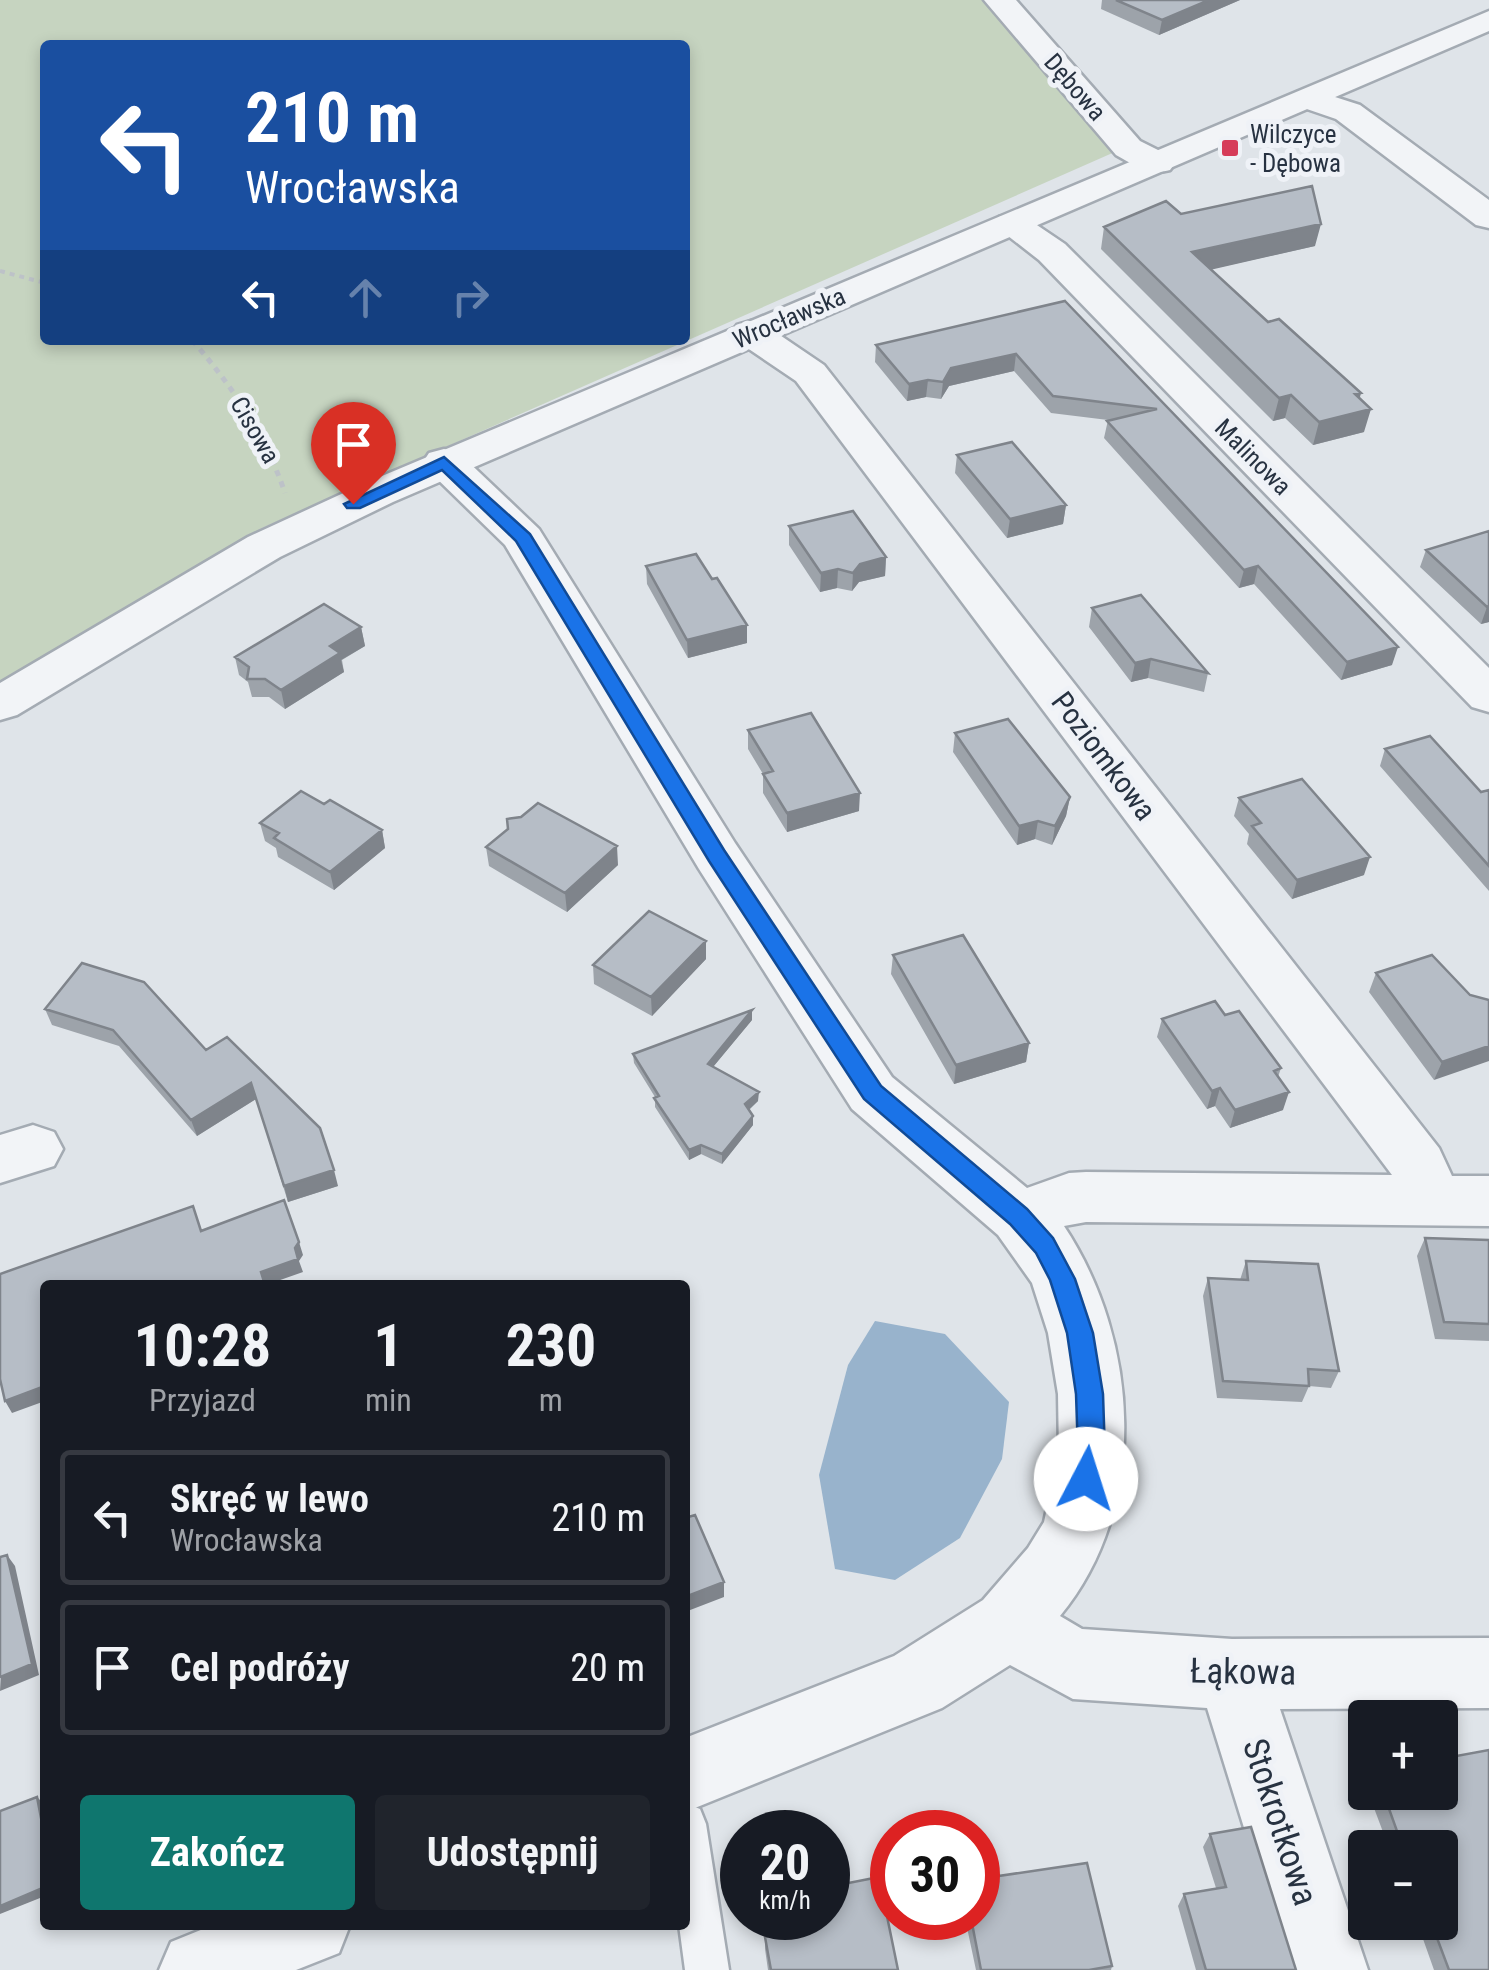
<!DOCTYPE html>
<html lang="pl">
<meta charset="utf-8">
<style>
:root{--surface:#171b24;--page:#20242c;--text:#f1f3f6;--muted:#9ea1a6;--line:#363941;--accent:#0f766e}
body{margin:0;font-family:"Roboto Condensed",sans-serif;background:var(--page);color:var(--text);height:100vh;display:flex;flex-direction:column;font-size:38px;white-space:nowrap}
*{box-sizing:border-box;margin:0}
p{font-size:32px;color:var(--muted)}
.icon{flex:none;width:55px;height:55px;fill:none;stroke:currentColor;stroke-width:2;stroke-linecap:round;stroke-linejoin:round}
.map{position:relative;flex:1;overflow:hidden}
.sheet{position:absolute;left:40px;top:1280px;width:650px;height:650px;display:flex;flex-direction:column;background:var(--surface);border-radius:10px;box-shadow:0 5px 15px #0003}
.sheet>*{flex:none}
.guide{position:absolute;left:40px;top:40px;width:650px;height:305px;border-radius:10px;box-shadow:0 5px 15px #0003;background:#1a4fa0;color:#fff;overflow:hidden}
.tools{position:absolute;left:1348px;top:1700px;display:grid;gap:20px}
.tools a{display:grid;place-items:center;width:110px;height:110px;border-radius:10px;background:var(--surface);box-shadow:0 5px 15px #0003;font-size:50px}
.speed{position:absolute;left:720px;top:1810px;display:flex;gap:20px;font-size:50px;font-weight:700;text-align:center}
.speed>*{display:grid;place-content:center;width:130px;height:130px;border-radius:50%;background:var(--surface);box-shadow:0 5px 15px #0003;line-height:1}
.speed small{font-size:25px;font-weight:400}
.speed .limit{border:15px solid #d22;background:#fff;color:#111}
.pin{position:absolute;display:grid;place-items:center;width:85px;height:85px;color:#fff;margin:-102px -42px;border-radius:50% 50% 50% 0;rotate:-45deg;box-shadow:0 0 10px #0007}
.pin .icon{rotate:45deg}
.me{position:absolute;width:110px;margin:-55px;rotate:5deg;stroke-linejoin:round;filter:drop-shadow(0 0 8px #0008)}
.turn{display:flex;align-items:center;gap:35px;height:210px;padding:0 40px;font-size:45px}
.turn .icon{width:130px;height:130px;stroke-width:2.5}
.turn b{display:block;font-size:70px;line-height:85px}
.lanes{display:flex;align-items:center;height:95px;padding:0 40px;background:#0003;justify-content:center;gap:50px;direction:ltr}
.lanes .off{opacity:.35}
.eta{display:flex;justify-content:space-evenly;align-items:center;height:170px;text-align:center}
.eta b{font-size:60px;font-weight:700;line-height:70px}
.cta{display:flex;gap:20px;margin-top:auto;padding:20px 40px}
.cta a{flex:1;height:115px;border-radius:10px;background:var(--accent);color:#fff;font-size:40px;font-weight:700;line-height:115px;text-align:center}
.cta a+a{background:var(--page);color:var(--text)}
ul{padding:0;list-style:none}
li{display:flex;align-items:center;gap:30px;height:135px;margin:0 20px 15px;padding:0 20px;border:5px solid var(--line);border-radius:10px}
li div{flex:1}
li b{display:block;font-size:38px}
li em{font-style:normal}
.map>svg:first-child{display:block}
.green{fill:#c6d4c0;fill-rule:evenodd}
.water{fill:#98b3cc}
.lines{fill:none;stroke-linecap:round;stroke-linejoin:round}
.service-casing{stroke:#a4abb3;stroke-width:5}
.minor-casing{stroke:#a4abb3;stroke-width:5}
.tertiary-casing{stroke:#a4abb3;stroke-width:5}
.path-far1{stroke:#bdc2c8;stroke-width:4;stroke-dasharray:5 5;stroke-linecap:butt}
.path{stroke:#bdc2c8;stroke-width:5;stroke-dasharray:6 6;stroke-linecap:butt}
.service{fill:#f2f4f7;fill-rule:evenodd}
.minor{fill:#f2f4f7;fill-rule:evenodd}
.tertiary{fill:#f2f4f7;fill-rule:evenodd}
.wall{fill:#9da3aa}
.shaded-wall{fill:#7f848b}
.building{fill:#b6bdc6;stroke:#7f848b;stroke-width:2.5}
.route{fill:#1a73e8;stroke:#114b97;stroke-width:2.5}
.poi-dot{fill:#d63c59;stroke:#eff2f7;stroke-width:4}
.labels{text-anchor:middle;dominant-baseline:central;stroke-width:10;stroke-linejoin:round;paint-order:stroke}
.far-street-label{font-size:25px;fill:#273241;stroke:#eff2f7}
.far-poi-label{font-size:25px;fill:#273241;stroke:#eff2f7;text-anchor:start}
.street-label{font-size:30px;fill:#273241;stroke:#eff2f7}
.near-street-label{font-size:35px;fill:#273241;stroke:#eff2f7}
</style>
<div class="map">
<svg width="1489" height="1970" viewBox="0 0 1489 1970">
<rect width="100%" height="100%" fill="#dfe4e9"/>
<path class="green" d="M0 0H985L1117 151 262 528 0 683ZM45 45H685V340H45Z"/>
<path class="water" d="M875 1321 945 1334 1009 1402 1002 1459 960 1538 895 1580 835 1569 819 1475 848 1365Z"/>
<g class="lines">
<g class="service-casing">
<path id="service" d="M685 1803 700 1809 706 1824 729 1970H685L679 1925H685Z"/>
</g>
<g class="minor-casing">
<path id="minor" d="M984 0H1016L1140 141 1170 156 1175 163 1170 170C1149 176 1134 165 1116 155Z
M1310 89 1360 105 1489 200V228L1476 225 1336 119 1298 106 1293 99 1298 92Z
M1012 214 1025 217 1065 244 1489 668V712L1472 707 1039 260 994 225 999 217Z
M751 321 765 325 824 365 1439 1148 1452 1176H1489V1226L1086 1222 1064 1226C1140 1341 1150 1507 1060 1616L1082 1629 1232 1639 1489 1638V1708L1280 1709 1368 1970H1288L1207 1708 1073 1699 1010 1665 942 1708 685 1812V1738L894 1656 983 1600 1028 1548 1044 1522 1059 1453 1058 1394 1048 1333 1032 1283 998 1235 852 1109 699 869 505 545 429 471 423 462 429 453 444 449 459 453 539 529 735 843 892 1077 1027 1188 1069 1173 1086 1172 1392 1175 796 381 737 341 731 333 737 325Z
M33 1125 54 1132 63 1149 54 1166 0 1183V1135Z
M213 1925H350L339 1953 296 1970H159L171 1942Z"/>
</g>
<g class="tertiary-casing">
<path id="tertiary" d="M1489 11V31L393 502 280 557 17 715 0 720V683L248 537 363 484Z"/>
</g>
<path class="path-far1" d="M0 271 45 283"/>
<path class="path" d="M192 340C232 386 265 434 285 493"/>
<use href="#service" class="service"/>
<use href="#minor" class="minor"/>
<use href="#tertiary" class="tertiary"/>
</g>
<path class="wall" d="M1102 0H1240L1159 35 1101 9Z
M1181 214 1315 246 1211 269 1268 322 1359 398 1364 432 1313 445 1285 418 1273 421 1101 249 1104 227Z
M1065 301 1392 665 1341 680 1254 584 1239 588 1104 438 1108 420 1051 413 1014 371 949 386 941 399 926 397 907 401 875 362 876 345Z
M957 455 1066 505 1063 524 1007 538 955 473Z
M789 526 886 557 885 576 859 582 852 591 837 588 820 592 789 545Z
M1489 531V622L1481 624 1420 567 1426 550Z
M646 566 747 625V643L688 658 647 584Z
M1092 608 1208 673 1204 692 1148 678 1131 682 1089 627Z
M361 627 365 646 342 660 344 672 285 709 269 697H252L248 682 239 675 235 657Z
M748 730 859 811 787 832 763 793V774L748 749Z
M955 733 1070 797 1066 816 1052 845 1035 839 1017 845 953 752Z
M1385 749 1481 792 1489 790V891L1380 766Z
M1239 798 1364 875 1292 899 1247 844 1249 834 1234 816Z
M324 804 382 830 385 848 334 890 278 857 276 848 265 841 260 823Z
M486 847 618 865 567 912 489 866Z
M706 941V959L652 1016 594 984 593 965Z
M893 955 1029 1043 1026 1062 954 1084 891 974Z
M1376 973 1489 1000 1434 1080 1369 992Z
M45 1009 206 1050 227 1037 338 1186 288 1202 256 1099 197 1136 119 1046 52 1025Z
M1225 1015 1281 1068 1278 1077 1283 1110 1230 1128 1215 1106 1207 1109 1157 1037 1162 1019Z
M752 1020 713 1067 758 1101 749 1110 753 1125 722 1164 701 1154 689 1160 655 1107V1097L634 1063 633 1054Z
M1425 1238 1489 1240V1341L1435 1339 1417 1256Z
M1246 1261 1339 1371 1331 1388 1309 1386 1302 1402 1217 1398 1203 1296 1208 1278 1240 1280Z
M1368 1792H1440L1489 1970H1434L1417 1922H1440V1848H1389Z
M1210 1834 1296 1970H1196L1178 1906 1184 1894 1216 1888 1203 1847Z
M787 1918H828L898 1970H768L765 1949V1937L790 1933Z
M965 1918H978L1112 1966 1111 1970H976Z"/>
<path class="shaded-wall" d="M1209 0H1240L1159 35 1162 20Z
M1321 224 1315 246 1188 275 1192 252Z
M1016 354 1014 371 949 386 941 399 943 382 951 368Z
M928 380 926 397 907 401 909 384Z
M1361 393 1356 413 1371 409 1364 432 1313 445 1319 422 1355 394Z
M1291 395 1285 418 1273 421 1279 398Z
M1066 505 1063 524 1007 538 1010 519Z
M886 557 885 576 859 582 852 591 853 573 860 564Z
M1258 566 1254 584 1239 588 1244 570Z
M838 569 837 588 820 592 821 573Z
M1489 606V622L1481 624 1487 607Z
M747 625V643L688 658 687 640Z
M361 627 365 646 341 660 344 672 285 709 281 690 330 646Z
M1398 647 1392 665 1341 680 1347 662Z
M1151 659 1148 678 1131 682 1135 663Z
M860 793 859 811 787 832V813Z
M1070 797 1066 816 1052 845 1055 826Z
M1038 821 1035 839 1017 845 1019 826Z
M382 830 385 848 334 890 330 872Z
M617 846 618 865 567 912 565 893Z
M1370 857 1364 875 1292 899 1297 880Z
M706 941V959L652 1016 651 997Z
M752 1010V1020L708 1073V1064Z
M1029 1043 1026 1062 954 1084 956 1065Z
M1489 1046V1061L1434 1080 1442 1062Z
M251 1083 256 1099 197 1136 191 1120Z
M1220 1088 1215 1106 1207 1109 1212 1091Z
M759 1092 758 1101 745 1113V1104Z
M1289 1092 1283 1110 1230 1128 1235 1110Z
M753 1116V1125L722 1164V1154Z
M701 1145V1154L689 1160V1150Z
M334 1170 338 1186 288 1202 284 1186Z
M299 1242 303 1255 299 1261 303 1272 266 1285 261 1272 295 1248Z
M45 1386V1401L12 1413 5 1401Z
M7 1555 15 1566 39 1675 0 1691Z
M724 1582V1597L685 1612V1597Z
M37 1797 43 1803 45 1816V1839Z
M45 1887V1896L0 1914V1906Z"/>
<path class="building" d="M1116 0H1209L1162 20Z
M1312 186 1321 224 1192 252 1268 322 1279 319 1361 393 1355 394 1371 409 1319 422 1291 395 1279 398 1104 227 1166 201 1181 214Z
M1065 301 1398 647 1347 662 1258 566 1244 570 1107 421 1157 409 1053 396 1016 354 951 368 943 382 928 380 909 384 876 345Z
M1012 442 1066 505 1010 519 957 455Z
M853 511 886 557 860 564 853 573 838 569 821 573 789 526Z
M1489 531V606L1487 607 1426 550Z
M696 554 712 579 717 578 747 625 687 640 646 566Z
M1141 595 1208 673 1151 659 1135 663 1092 608Z
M324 604 361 627 330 646 340 653 281 690 265 679H247L249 667 235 657Z
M811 713 860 793 787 813 763 774 773 771 748 730Z
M1008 719 1070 797 1055 826 1038 821 1019 826 955 733Z
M1430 736 1481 792 1489 790V866L1385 749Z
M1302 779 1370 857 1297 880 1252 826 1261 823 1239 798Z
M301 791 324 804 330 800 382 830 330 872 274 838 279 833 260 823Z
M538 803 617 846 565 893 486 847 508 829 507 819 521 817Z
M649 911 706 941 651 997 593 965Z
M963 935 1029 1043 956 1065 893 955Z
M1432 955 1470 995 1489 1000V1046L1442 1062 1376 973Z
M82 963 144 982 206 1050 227 1037 320 1128 334 1170 284 1186 251 1083 191 1120 113 1030 45 1009Z
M1215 1001 1225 1015 1239 1011 1281 1068 1274 1071 1289 1092 1235 1110 1220 1088 1212 1091 1162 1019Z
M752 1010 708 1064 759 1092 745 1104 753 1116 722 1154 701 1145 689 1150 654 1098 659 1096 633 1054Z
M284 1200 299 1242 295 1248 298 1259 261 1272 265 1285H45V1386L5 1401 0 1379V1274L193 1206 201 1231Z
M1425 1238 1489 1240V1324L1444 1322Z
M1246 1261 1318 1264 1339 1371 1308 1369 1309 1386 1223 1381 1208 1278 1248 1280Z
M695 1515 724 1582 685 1597V1518Z
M7 1555 32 1664 0 1677V1557Z
M1489 1750V1970H1449L1431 1922H1440V1848H1403L1383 1792H1440V1759Z
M37 1797 45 1839V1887L0 1906V1811Z
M1251 1827 1296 1970H1206L1184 1894 1226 1887 1210 1834Z
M1087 1863 1112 1966 1089 1970H981L971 1918H978V1879Z
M879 1877 898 1970H771L765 1937 792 1933 790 1918H828V1887Z"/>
<path class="route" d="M444 457 530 534 724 850 881 1086 1027 1209 1053 1238 1075 1279 1093 1333 1103 1394 1105 1453 1096 1488 1086 1492 1076 1488 1072 1479 1078 1453 1076 1394 1067 1333 1050 1280 1036 1253 1010 1224 864 1099 709 861 516 541 442 470 360 508H347L344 504Z"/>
<rect class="poi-dot" x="1220" y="138" width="20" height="20" rx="5"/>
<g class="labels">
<g class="far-street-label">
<text transform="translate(1075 87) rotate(49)">Dębowa</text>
<text transform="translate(789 318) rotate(-23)">Wrocławska</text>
<text transform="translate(255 430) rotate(60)">Cisowa</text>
<text transform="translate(1253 457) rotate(45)">Malinowa</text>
</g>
<g class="far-poi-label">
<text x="1250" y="134">Wilczyce<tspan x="1250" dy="29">- Dębowa</tspan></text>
</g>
<g class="street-label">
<text transform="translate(1104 756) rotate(53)">Poziomkowa</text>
</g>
<g class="near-street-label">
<text transform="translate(1243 1672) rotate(1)">Łąkowa</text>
<text transform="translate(1280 1822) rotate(72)">Stokrotkowa</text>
</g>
</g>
</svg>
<div class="tools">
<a>+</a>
<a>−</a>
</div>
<div class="speed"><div>20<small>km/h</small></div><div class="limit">30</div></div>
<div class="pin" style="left:353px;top:504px;background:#d93025"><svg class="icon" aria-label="arrive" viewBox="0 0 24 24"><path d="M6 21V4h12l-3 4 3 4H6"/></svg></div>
<svg class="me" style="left:1086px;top:1479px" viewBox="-20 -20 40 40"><circle r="19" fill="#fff"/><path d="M0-13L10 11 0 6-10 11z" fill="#1a73e8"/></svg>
<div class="guide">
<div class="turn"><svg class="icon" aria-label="left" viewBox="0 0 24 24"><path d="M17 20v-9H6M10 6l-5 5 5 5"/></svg><div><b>210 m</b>Wrocławska</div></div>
<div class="lanes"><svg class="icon" aria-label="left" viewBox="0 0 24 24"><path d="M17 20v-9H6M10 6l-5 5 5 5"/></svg><svg class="icon off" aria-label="ahead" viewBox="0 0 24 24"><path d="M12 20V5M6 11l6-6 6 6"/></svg><svg class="icon off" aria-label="right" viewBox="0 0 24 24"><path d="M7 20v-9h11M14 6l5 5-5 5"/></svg></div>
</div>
<section class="sheet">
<div class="eta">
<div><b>10:28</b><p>Przyjazd</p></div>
<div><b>1</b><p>min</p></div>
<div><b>230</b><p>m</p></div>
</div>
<ul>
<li><svg class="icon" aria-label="left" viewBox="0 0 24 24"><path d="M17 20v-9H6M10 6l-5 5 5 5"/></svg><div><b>Skręć w lewo</b><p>Wrocławska</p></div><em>210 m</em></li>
<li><svg class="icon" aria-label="arrive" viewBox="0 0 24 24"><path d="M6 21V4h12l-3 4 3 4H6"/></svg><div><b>Cel podróży</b></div><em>20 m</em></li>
</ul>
<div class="cta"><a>Zakończ</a><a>Udostępnij</a></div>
</section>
</div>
